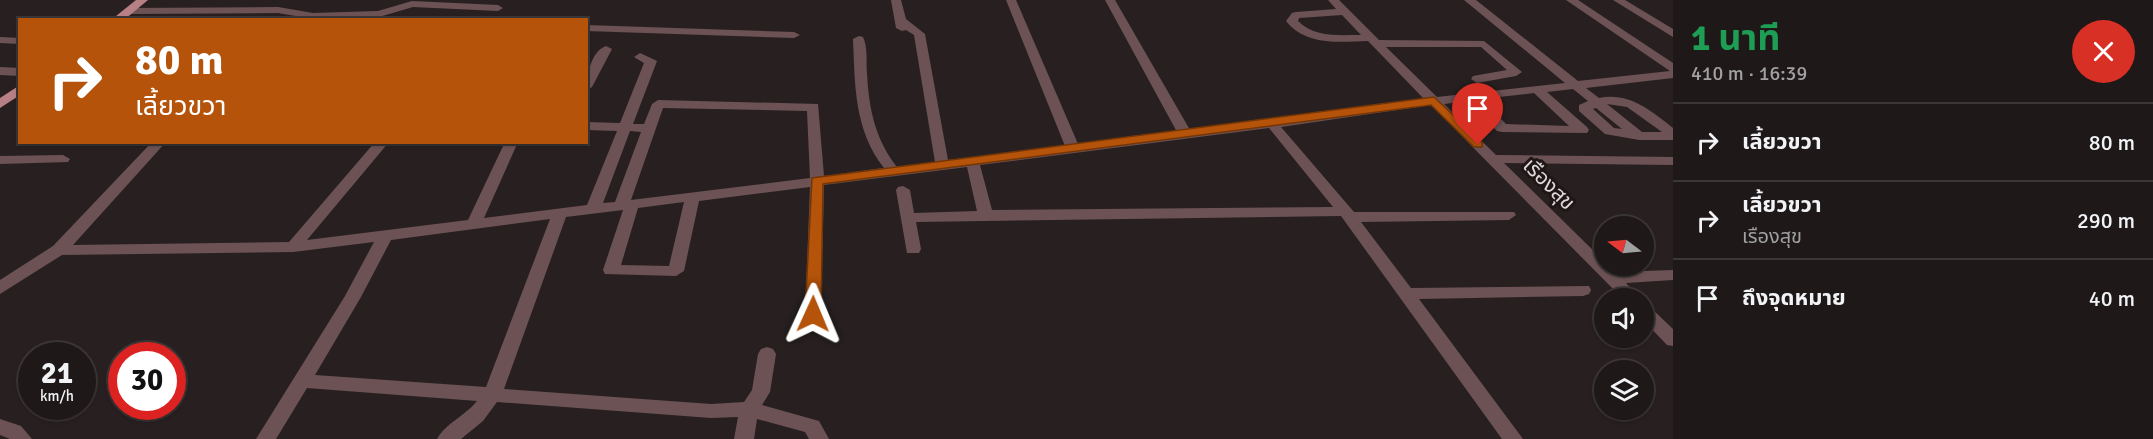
<!DOCTYPE html>
<html lang="th">
<meta charset="utf-8">
<style>
:root{--surface:#1e1818;--page:#2b2525;--text:#f1f3f6;--muted:#a1a0a2;--line:#3c3737}
body{margin:0;font-family:Signika,"Noto Sans Thai",sans-serif;background:var(--page);color:var(--text);height:100vh;display:flex;flex-direction:column;font-size:22px;white-space:nowrap}
*{box-sizing:border-box;margin:0}
p{font-size:20px;color:var(--muted)}
.icon{flex:none;width:33px;height:33px;fill:none;stroke:currentColor;stroke-width:2;stroke-linecap:round;stroke-linejoin:round}
.map{position:relative;flex:1;overflow:hidden}
.side{display:flex;flex-direction:column;background:var(--surface);width:480px}
.side>*{flex:none}
.top-card{position:absolute;left:18px;top:18px;width:570px;height:126px;border-radius:0px;box-shadow:0 2px 4px #0004,0 0 0 2px var(--line);background:#b45309;color:#fff;overflow:hidden}
.needle{width:39px;rotate:286deg}
.fabs{position:absolute;left:1594px;top:216px;display:grid;gap:12px}
.fabs a{display:grid;place-items:center;width:60px;height:60px;border-radius:50%;background:var(--surface);box-shadow:0 2px 4px #0004,0 0 0 2px var(--line);font-size:30px}
.speed{position:absolute;left:18px;top:342px;display:flex;gap:12px;font-size:30px;font-weight:700;text-align:center}
.speed>*{display:grid;place-content:center;width:78px;height:78px;border-radius:50%;background:var(--surface);box-shadow:0 2px 4px #0004,0 0 0 2px var(--line);line-height:1}
.speed small{font-size:15px;font-weight:400}
.speed .limit{border:9px solid #d22;background:#fff;color:#111}
.pin{position:absolute;display:grid;place-items:center;width:51px;height:51px;color:#fff;margin:-62px -26px;border-radius:50% 50% 50% 0;rotate:-45deg;box-shadow:0 0 6px #0007}
.pin .icon{rotate:45deg}
.me{position:absolute;width:66px;margin:-33px;rotate:1deg;stroke-linejoin:round;filter:drop-shadow(0 0 4px #0008)}
.turn{display:flex;align-items:center;gap:21px;height:126px;padding:0 18px;font-size:27px}
.turn .icon{width:78px;height:78px;stroke-width:2.5}
.turn b{display:block;font-size:42px;line-height:51px}
.round{display:grid;place-items:center;flex:none;width:63px;height:63px;border-radius:32px;background:var(--page)}
.overview{display:flex;align-items:center;justify-content:space-between;height:102px;padding:0 18px}
h1{font-size:36px;font-weight:700;line-height:45px;color:#1e9e55}
ul{padding:0;list-style:none}
li{display:flex;align-items:center;gap:18px;height:78px;padding:0 18px;border-top:2px solid var(--line)}
li div{flex:1}
li b{display:block;font-size:22px}
li em{font-style:normal}
main{display:flex;flex:1;min-height:0}
.map>svg:first-child{display:block}
.lines{fill:none;stroke-linecap:round;stroke-linejoin:round}
.minor{fill:#6c5254;fill-rule:evenodd}
.major{fill:#b68085;fill-rule:evenodd}
.route{fill:#b45309;stroke:#753606;stroke-width:1.5}
.labels{text-anchor:middle;dominant-baseline:central;stroke-width:6;stroke-linejoin:round;paint-order:stroke}
.street-label{font-size:21px;fill:#dfd9da;stroke:#1f1617}
</style>
<main>
<div class="map">
<svg width="1673" height="439" viewBox="0 0 1673 439">
<rect width="100%" height="100%" fill="#282020"/>
<g class="lines">
<path class="minor" d="M891 0H901L906 19 925 34 948 160 1065 146 1006 0H1016L1078 144 1177 132 1105 0H1115L1190 130 1424 99 1368 41C1339 42 1306 46 1286 21L1292 13 1296 12 1336 9 1328 0H1339L1379 40 1484 41 1522 72 1516 76 1477 83 1471 79 1473 76 1507 70 1481 47H1386L1437 97 1565 83 1464 0H1476L1578 81 1670 71 1566 0H1578L1673 63V78L1586 88 1599 98C1629 92 1650 110 1673 128V140H1639L1605 134 1579 111V105L1588 101 1573 89 1547 92 1587 127 1589 130 1587 133 1502 132 1497 131 1468 101 1444 104 1496 155 1673 157V165L1504 163 1605 262V266L1615 272 1673 270V280L1626 283 1639 298H1622L1431 105 1281 127 1354 212H1514L1516 215 1509 220 1361 222 1411 288 1589 286 1591 290 1589 294 1583 296 1419 299 1523 439H1502L1341 216 916 222 921 249 919 253H907L896 190 898 187 903 186 910 190 914 213 977 211 967 167 824 185 821 314 819 318H807L805 314 810 187 699 201 684 271 676 276 605 274 603 270 623 210 566 217 504 389 711 404 744 402 752 390 758 354 761 349 767 347 773 349 776 354 770 392 762 405 819 421 829 439H809L805 432 757 419 754 439H734L738 417 711 418 497 402 483 421 461 439H437C445 424 466 415 477 401L307 388 276 439H256L345 296 374 242 293 252 62 255 0 294V280L53 246 152 142H166L73 245 289 242 375 142H389L307 240 468 220 505 142H518L484 218 587 205 617 131 586 130V122L620 123 644 63 634 57 640 53 657 61 633 124H644L652 104 658 100 818 104 824 176 884 168C854 130 855 85 853 39L859 36 863 37C868 47 866 62 867 74 869 109 875 139 897 167L935 162 914 35 906 30 902 31 896 28ZM1342 15 1361 35C1339 35 1315 38 1298 21L1299 18ZM1534 93 1569 126 1506 124 1481 99ZM1607 104 1627 107 1662 132H1642ZM663 108 807 111 810 178 631 200ZM1596 108 1622 129 1614 128 1593 109ZM1269 128 1333 207 992 210 980 165ZM630 131 641 132 615 202 603 203ZM684 202 669 266 621 265 638 208ZM550 219 486 387 315 375 361 297 391 240Z
M1613 0H1625L1673 29V37Z
M412 1 498 5 503 8 498 11 413 7 379 17 313 19 278 13 128 14 123 11 128 8 278 7 313 13 378 11Z
M586 25 794 32 800 35 794 38 586 31Z
M0 37 20 38V44L0 43Z
M606 46 612 49 592 87 586 91C586 77 591 51 606 46Z
M0 67 20 68V76L0 75Z
M63 155 70 159 68 162 0 164V156Z
M1644 305 1650 307 1673 329V346L1667 345 1644 321Z
M0 419 21 426 32 439H10L0 435Z"/>
<path class="major" d="M136 0H148L124 20H111Z
M20 85V95L0 108V98Z"/>
</g>
<path class="route" d="M1434 97 1482 142V147H1474L1431 105 823 184 821 314 813 320 805 314 812 178Z"/>
<g class="labels">
<g class="street-label">
<text transform="translate(1549 184) rotate(45)">เรืองสุข</text>
</g>
</g>
</svg>
<div class="fabs">
<a><svg class="needle" viewBox="-14 -14 28 28"><path d="M0-13l5 13h-10z" fill="#e53935"/><path d="M0 13l5-13h-10z" fill="#a1a0a2"/></svg></a>
<a><svg class="icon" aria-label="sound" viewBox="0 0 24 24"><path d="M4 9h4l5-4v14l-5-4H4zM17 9q2 3 0 6"/></svg></a>
<a><svg class="icon" aria-label="layers" viewBox="0 0 24 24"><path d="M12 4l9 5-9 5-9-5zM3 14l9 5 9-5"/></svg></a>
</div>
<div class="speed"><div>21<small>km/h</small></div><div class="limit">30</div></div>
<div class="pin" style="left:1478px;top:145px;background:#d93025"><svg class="icon" aria-label="arrive" viewBox="0 0 24 24"><path d="M6 21V4h12l-3 4 3 4H6"/></svg></div>
<svg class="me" style="left:813px;top:314px" viewBox="-20 -20 40 40"><path d="M0-17L14 15 0 8-14 15z" fill="#b45309" stroke="#fff" stroke-width="4"/></svg>
<div class="top-card">
<div class="turn"><svg class="icon" aria-label="right" viewBox="0 0 24 24"><path d="M7 20v-9h11M14 6l5 5-5 5"/></svg><div><b>80 m</b>เลี้ยวขวา</div></div>
</div>
</div>
<section class="side">
<div class="overview"><div><h1>1 นาที</h1><p>410 m · 16:39</p></div><a class="round" style="background:#d93025;color:#fff"><svg class="icon" aria-label="close" viewBox="0 0 24 24"><path d="M6 6l12 12M18 6L6 18"/></svg></a></div>
<ul>
<li><svg class="icon" aria-label="right" viewBox="0 0 24 24"><path d="M7 20v-9h11M14 6l5 5-5 5"/></svg><div><b>เลี้ยวขวา</b></div><em>80 m</em></li>
<li><svg class="icon" aria-label="right" viewBox="0 0 24 24"><path d="M7 20v-9h11M14 6l5 5-5 5"/></svg><div><b>เลี้ยวขวา</b><p>เรืองสุข</p></div><em>290 m</em></li>
<li><svg class="icon" aria-label="arrive" viewBox="0 0 24 24"><path d="M6 21V4h12l-3 4 3 4H6"/></svg><div><b>ถึงจุดหมาย</b></div><em>40 m</em></li>
</ul>
</section>
</main>
